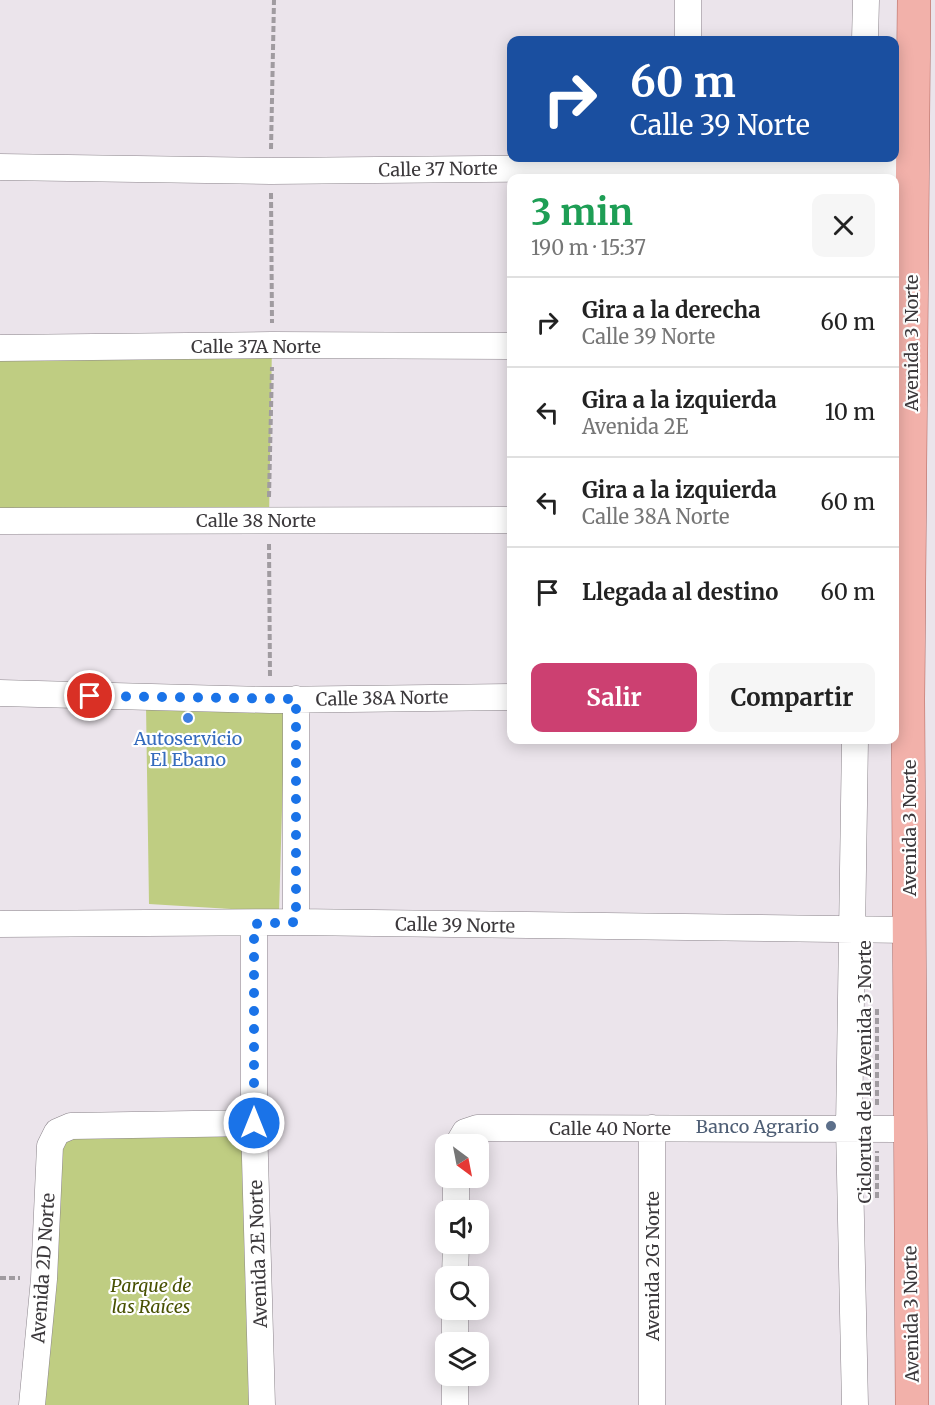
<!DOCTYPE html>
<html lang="es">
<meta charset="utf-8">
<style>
:root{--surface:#fff;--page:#f6f6f6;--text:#222;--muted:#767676;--line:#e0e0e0;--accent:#cc4071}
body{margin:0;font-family:Merriweather,serif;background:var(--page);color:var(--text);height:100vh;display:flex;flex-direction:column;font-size:22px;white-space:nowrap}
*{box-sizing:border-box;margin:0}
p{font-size:20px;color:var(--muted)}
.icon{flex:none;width:33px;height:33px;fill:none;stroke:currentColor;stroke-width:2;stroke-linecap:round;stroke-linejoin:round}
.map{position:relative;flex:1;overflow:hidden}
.side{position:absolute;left:507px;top:174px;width:392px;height:570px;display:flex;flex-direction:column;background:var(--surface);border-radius:12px;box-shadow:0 3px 15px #0003}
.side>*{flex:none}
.hud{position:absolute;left:507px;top:36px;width:392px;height:126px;border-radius:12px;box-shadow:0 3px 15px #0003;background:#1a4fa0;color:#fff;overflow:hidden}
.needle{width:39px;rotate:148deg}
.controls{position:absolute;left:435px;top:1134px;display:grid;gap:12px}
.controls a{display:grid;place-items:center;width:54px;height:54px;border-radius:12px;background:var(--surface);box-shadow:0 3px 15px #0003;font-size:30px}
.pin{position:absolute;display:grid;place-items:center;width:51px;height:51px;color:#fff;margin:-26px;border:3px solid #fff;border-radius:50%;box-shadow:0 2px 6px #0007}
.me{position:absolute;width:66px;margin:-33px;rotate:0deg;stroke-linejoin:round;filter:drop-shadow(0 0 4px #0008)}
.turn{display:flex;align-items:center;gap:21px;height:126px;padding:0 24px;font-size:27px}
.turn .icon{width:78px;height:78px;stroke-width:2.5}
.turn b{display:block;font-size:42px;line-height:51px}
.round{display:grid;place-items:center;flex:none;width:63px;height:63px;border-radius:12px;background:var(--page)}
.head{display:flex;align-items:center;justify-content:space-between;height:102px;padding:0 24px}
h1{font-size:36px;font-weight:700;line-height:45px;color:#1e9e55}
.action{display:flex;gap:12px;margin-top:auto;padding:12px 24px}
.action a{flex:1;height:69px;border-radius:12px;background:var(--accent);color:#fff;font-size:24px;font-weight:700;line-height:69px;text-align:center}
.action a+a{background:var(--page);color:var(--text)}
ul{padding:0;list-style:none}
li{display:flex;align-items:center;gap:18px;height:90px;padding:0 24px;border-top:2px solid var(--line)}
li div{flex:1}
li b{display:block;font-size:22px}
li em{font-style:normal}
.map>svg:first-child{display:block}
.green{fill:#bfcd82}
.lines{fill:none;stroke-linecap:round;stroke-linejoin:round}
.minor-casing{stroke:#8b848b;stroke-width:27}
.primary-casing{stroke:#ad655e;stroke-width:34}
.path{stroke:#a09ba0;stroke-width:4;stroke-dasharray:6 3;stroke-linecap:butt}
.minor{stroke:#fff;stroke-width:26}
.primary{stroke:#f2b1aa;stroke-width:33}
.route{stroke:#1a73e8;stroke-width:10;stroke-dasharray:0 18}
.shop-dot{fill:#3f7fe0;stroke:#fff;stroke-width:2}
.service-dot{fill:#5c6f8a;stroke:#fff;stroke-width:2}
.labels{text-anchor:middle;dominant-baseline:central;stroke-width:4.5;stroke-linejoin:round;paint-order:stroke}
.street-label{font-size:18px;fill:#3c393c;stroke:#fff}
.shop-label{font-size:18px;fill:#366cbe;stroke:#fff}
.service-label{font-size:18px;fill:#4e5e75;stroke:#fff;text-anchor:end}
.park-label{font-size:18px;font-style:italic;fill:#485102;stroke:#fff}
</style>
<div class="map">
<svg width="935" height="1405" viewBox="0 0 935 1405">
<rect width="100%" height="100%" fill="#ebe4eb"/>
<path class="green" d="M272 345 269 519 0 521V348Z
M146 705 285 706 279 912 149 904Z
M254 1123 262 1405H32L57 1132Z"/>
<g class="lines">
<g class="minor-casing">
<path id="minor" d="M688 40V0
M865 40 866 0
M0 167 271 171 912 165
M0 348 272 345 512 346
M0 521 512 520
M0 693 270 700 512 697
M296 699V922
M855 740 849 1127 855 1405
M0 924 296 922 909 930
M254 924V1123L262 1405
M652 1128V1405
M458 1144 465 1132 477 1128 909 1129
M456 1210V1178
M455 1276 456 1244
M455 1342V1310
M32 1405 44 1279 50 1146 57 1132 71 1126 254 1123
M455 1405V1376"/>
</g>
<g class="primary-casing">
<path id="primary" d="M912 1405 908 700 914 0"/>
</g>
<path class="path" d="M271 149 274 0
M271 193 272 323
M269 497 272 367
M269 544 270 677
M877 1105V1007
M877 1198V1151
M0 1278H20"/>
<use href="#minor" class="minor"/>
<use href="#primary" class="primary"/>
</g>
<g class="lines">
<path class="route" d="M90 696 296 699V922L254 924V1123"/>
</g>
<circle class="shop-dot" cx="188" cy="718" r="6"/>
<circle class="service-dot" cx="831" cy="1126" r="6"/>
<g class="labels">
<g class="street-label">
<text transform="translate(438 169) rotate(-1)">Calle 37 Norte</text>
<text transform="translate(911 343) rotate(-90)">Avenida 3 Norte</text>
<text x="256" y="346">Calle 37A Norte</text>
<text x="256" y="520">Calle 38 Norte</text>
<text transform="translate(382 698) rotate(-1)">Calle 38A Norte</text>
<text transform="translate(909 828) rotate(-90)">Avenida 3 Norte</text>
<text transform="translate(455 925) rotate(1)">Calle 39 Norte</text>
<text transform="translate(864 1072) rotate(-90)">Cicloruta de la Avenida 3 Norte</text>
<text x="610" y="1128">Calle 40 Norte</text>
<text transform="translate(258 1254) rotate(-92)">Avenida 2E Norte</text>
<text transform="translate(652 1266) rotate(-90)">Avenida 2G Norte</text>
<text transform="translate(43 1268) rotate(-86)">Avenida 2D Norte</text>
<text transform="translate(911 1314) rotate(-91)">Avenida 3 Norte</text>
</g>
<g class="shop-label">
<text x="188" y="738">Autoservicio<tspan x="188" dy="21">El Ebano</tspan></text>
</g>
<g class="service-label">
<text x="819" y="1126">Banco Agrario</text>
</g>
<g class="park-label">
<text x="151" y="1285">Parque de<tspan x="151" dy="21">las Raíces</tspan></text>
</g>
</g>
</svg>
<div class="controls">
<a><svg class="needle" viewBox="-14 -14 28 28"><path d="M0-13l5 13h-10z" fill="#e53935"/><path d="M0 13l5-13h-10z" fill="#767676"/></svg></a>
<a><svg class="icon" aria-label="sound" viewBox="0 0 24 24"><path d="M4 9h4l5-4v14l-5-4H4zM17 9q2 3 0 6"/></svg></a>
<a><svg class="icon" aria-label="search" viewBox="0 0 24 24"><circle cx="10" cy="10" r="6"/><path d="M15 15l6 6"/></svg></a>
<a><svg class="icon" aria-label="layers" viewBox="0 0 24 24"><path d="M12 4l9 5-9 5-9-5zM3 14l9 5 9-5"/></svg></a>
</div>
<div class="pin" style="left:90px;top:696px;background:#d93025"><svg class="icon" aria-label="arrive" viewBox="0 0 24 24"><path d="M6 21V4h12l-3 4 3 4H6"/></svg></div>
<svg class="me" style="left:254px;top:1123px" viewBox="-20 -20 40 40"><circle r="17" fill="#1a73e8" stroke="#fff" stroke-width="3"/><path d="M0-11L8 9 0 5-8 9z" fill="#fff"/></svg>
<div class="hud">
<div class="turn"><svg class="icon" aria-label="right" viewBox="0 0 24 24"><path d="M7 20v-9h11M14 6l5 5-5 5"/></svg><div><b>60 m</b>Calle 39 Norte</div></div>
</div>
<section class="side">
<div class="head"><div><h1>3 min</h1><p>190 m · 15:37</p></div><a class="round"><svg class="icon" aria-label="close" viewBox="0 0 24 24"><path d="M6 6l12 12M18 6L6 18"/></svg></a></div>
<ul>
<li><svg class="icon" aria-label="right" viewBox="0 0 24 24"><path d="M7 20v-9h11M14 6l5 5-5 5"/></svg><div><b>Gira a la derecha</b><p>Calle 39 Norte</p></div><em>60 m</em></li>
<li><svg class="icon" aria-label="left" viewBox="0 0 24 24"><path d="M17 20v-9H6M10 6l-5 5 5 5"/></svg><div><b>Gira a la izquierda</b><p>Avenida 2E</p></div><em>10 m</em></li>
<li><svg class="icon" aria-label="left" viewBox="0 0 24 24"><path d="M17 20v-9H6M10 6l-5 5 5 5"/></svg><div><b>Gira a la izquierda</b><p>Calle 38A Norte</p></div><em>60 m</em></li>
<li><svg class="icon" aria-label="arrive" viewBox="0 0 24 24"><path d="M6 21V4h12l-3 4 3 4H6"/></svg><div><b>Llegada al destino</b></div><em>60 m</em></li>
</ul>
<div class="action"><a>Salir</a><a>Compartir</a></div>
</section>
</div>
